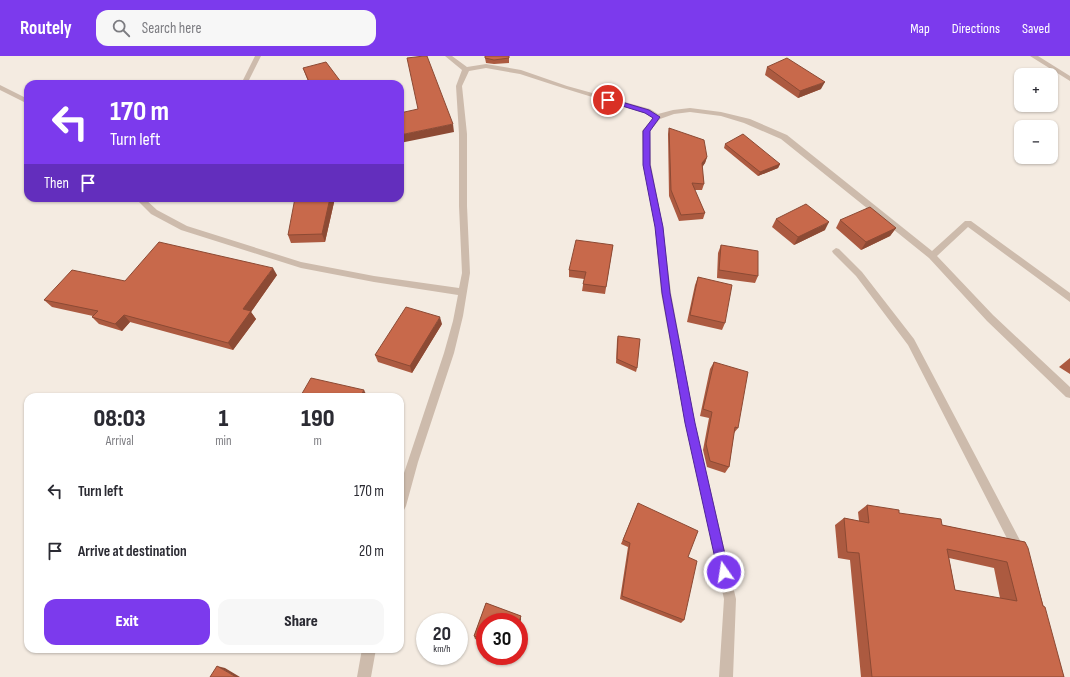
<!DOCTYPE html>
<meta charset="utf-8">
<style>
:root{--surface:#fff;--page:#f7f7f7;--text:#2b2b33;--muted:#7c7c81;--accent:#7c3aed}
body{margin:0;font-family:"Sofia Sans Condensed",sans-serif;background:var(--page);color:var(--text);height:100vh;display:flex;flex-direction:column;font-size:15px;white-space:nowrap}
*{box-sizing:border-box;margin:0}
p{font-size:13px;color:var(--muted)}
.icon{flex:none;width:22px;height:22px;fill:none;stroke:currentColor;stroke-width:2;stroke-linecap:round;stroke-linejoin:round}
.map{position:relative;flex:1;overflow:hidden}
.panel{position:absolute;left:24px;top:337px;width:380px;height:260px;display:flex;flex-direction:column;background:var(--surface);border-radius:12px;box-shadow:0 1px 3px #0004}
.panel>*{flex:none}
.top-card{position:absolute;left:24px;top:24px;width:380px;height:122px;border-radius:12px;box-shadow:0 1px 3px #0004;background:#7c3aed;color:#fff;overflow:hidden}
.tools{position:absolute;left:1014px;top:12px;display:grid;gap:8px}
.tools a{display:grid;place-items:center;width:44px;height:44px;border-radius:8px;background:var(--surface);box-shadow:0 1px 3px #0004;font-size:20px}
.speed{position:absolute;left:416px;top:557px;display:flex;gap:8px;font-size:20px;font-weight:700;text-align:center}
.speed>*{display:grid;place-content:center;width:52px;height:52px;border-radius:50%;background:var(--surface);box-shadow:0 1px 3px #0004;line-height:1}
.speed small{font-size:10px;font-weight:400}
.speed .limit{border:6px solid #d22;background:#fff;color:#111}
.pin{position:absolute;display:grid;place-items:center;width:34px;height:34px;color:#fff;margin:-17px;border:2px solid #fff;border-radius:50%;box-shadow:0 1px 4px #0007}
.me{position:absolute;width:44px;margin:-22px;rotate:347deg;stroke-linejoin:round;filter:drop-shadow(0 0 3px #0008)}
.turn{display:flex;align-items:center;gap:14px;height:84px;padding:0 20px;font-size:18px}
.turn .icon{width:52px;height:52px;stroke-width:2.5}
.turn b{display:block;font-size:28px;line-height:34px}
.then{display:flex;align-items:center;height:38px;padding:0 20px;background:#0003;gap:8px;font-size:15px}
.eta{display:flex;justify-content:space-evenly;align-items:center;height:68px;text-align:center}
.eta b{font-size:24px;font-weight:800;line-height:28px}
.action{display:flex;gap:8px;margin-top:auto;padding:8px 20px}
.action a{flex:1;height:46px;border-radius:12px;background:var(--accent);color:#fff;font-size:16px;font-weight:800;line-height:46px;text-align:center}
.action a+a{background:var(--page);color:var(--text)}
ul{padding:0;list-style:none}
li{display:flex;align-items:center;gap:12px;height:60px;padding:0 20px}
li div{flex:1}
li b{display:block;font-size:15px}
li em{font-style:normal}
header{display:flex;align-items:center;gap:24px;box-sizing:border-box;height:56px;padding:0 20px;background:var(--accent);color:#fff}
header strong{font-size:19px}
nav{display:flex;gap:22px;margin-inline-start:auto;font-size:14px}
.search{width:280px;height:36px;background:var(--page);display:flex;align-items:center;gap:10px;box-sizing:border-box;padding:0 14px;border-radius:12px;color:var(--muted);font-size:15px}
.map>svg:first-child{display:block}
.lines{fill:none;stroke-linecap:round;stroke-linejoin:round}
.street{fill:#cdbbac;fill-rule:evenodd}
.wall{fill:#ac5a40;fill-rule:evenodd}
.shaded-wall{fill:#8c4a34}
.building{fill:#c8694b;stroke:#8c4a34;fill-rule:evenodd}
.route{fill:#7c3aed;stroke:#51269a}
</style>
<header>
<strong>Routely</strong>
<div class="search"><svg class="icon" aria-label="search" viewBox="0 0 24 24"><circle cx="10" cy="10" r="6"/><path d="M15 15l6 6"/></svg>Search here</div>
<nav><a>Map</a><a>Directions</a><a>Saved</a></nav>
</header>
<div class="map">
<svg width="1070" height="621" viewBox="0 0 1070 621">
<rect width="100%" height="100%" fill="#f4ebe1"/>
<g class="lines">
<path class="street" d="M255 0H261L247 28H241Z
M445 0H452L467 11 486 8 521 14 567 30 650 53 658 58 673 54 690 52 721 56 750 63 787 79 932 195 965 165H971L1070 237V246L968 171 937 200 993 259 1070 331V342L1066 341 987 265 929 202 781 83 744 67 721 60 690 56 674 58 660 63 650 75 651 109 663 171 671 237 695 367 736 543 733 621H719L724 543 685 367 661 237 655 171 643 109 642 75 653 62 644 57 563 32 520 18 486 12 469 15 462 30 467 78V150L470 217 463 260 454 297 418 406 406 450 404 454 400 456V429L444 297 453 265 458 239 374 226 301 212 181 174 151 158 135 142H144L157 154 187 170 301 206 374 220 459 232 462 217 459 150V78L456 30 462 14Z
M1030 0H1038L1070 20V25Z
M0 29 28 43V48L0 34Z
M836 192 839 193 862 216 914 283 1024 492 1026 496 1024 500 1020 502 1016 500 908 289 856 220 833 197 832 195Z
M362 593H376L371 621H357Z"/>
</g>
<path class="wall" d="M509 0V7L494 8 486 7 485 2Z
M767 11 821 33 798 42 765 19Z
M303 12 341 28H309Z
M669 72 707 101 705 107 702 111 704 128 702 134H694L705 157 703 163 679 165 669 140 668 78Z
M725 88 780 108 778 112 758 120 724 92Z
M248 142H278L277 144Z
M335 142 325 186 291 187 288 179Z
M776 163 825 174 794 189 772 171Z
M840 164 896 172 890 180 861 194 836 172Z
M613 189 605 238 582 235 584 223 569 221V214Z
M721 189 758 220 755 227 717 222 718 197Z
M277 219 251 256 256 263 233 294 130 266 122 275 99 268 92 261 93 260 52 251 44 244 125 225Z
M698 221 725 267 722 274 687 266 695 229Z
M442 268 412 317 378 306 375 299Z
M618 280 637 312 636 316 616 307 617 284Z
M1070 302V318L1059 311Z
M714 306 738 372 734 377 729 411 725 417 707 411 703 394 709 362 700 360 710 313Z
M638 447 688 501 684 564 681 567 620 543 628 491 621 488Z
M867 449 942 469 1025 486 1064 621H861L850 504 838 502 835 469 844 462 859 465 858 456ZM949 502 994 512 1000 542 955 534Z
M486 547 521 560V563L519 570V566H485V587L475 583 474 580Z"/>
<path class="shaded-wall" d="M341 26V28H332Z
M825 26 821 33 798 42 800 35Z
M453 68 454 76 400 87V79Z
M707 101 705 107 701 113 702 107Z
M780 108 778 112 758 120 760 116Z
M330 142H335L325 186 322 178Z
M829 166 825 174 794 189 798 181Z
M896 172 890 180 861 194 866 186Z
M273 212 277 219 251 256 256 263 233 294 228 287 243 253Z
M124 259 130 266 122 275 115 268Z
M440 261 442 268 412 317 410 310Z
M364 334 367 340V341H360Z
M521 560V563L519 570V566Z
M217 610 225 612 240 621H236Z"/>
<path class="building" d="M424 0H427L453 68 400 79V57L418 53 407 2Z
M485 0H509V2L494 4 485 2Z
M787 2 825 26 800 35 767 11Z
M326 6 341 26 332 28H310L303 12Z
M669 72 704 84 707 101 702 107 704 128 692 127 705 157 681 159 671 134Z
M743 78 780 108 760 116 725 88Z
M295 142H330L322 178 288 179Z
M806 148 829 166 798 181 776 163Z
M870 151 896 172 866 186 840 164Z
M576 184 613 189 606 231 583 228 586 216 569 214Z
M159 186 273 212 243 253 251 255 228 287 124 259 115 268 92 261 98 255 44 244 72 214 125 225Z
M721 189 758 195V220L719 214Z
M698 221 732 229 725 267 690 259Z
M406 251 440 261 410 310 375 299Z
M618 280 640 283 637 312 617 303Z
M714 306 748 316 738 372 735 371 729 411 710 405 706 388 712 356 703 353Z
M311 322 364 334 360 341H300Z
M638 447 698 475 688 501 697 505 684 564 622 540 630 487 623 484Z
M867 449 899 454V457L941 463 942 469 1025 486 1028 492 1043 550 1045 551 1064 621H872L859 497 847 496 844 462 869 467ZM947 493 1007 506 1017 545 955 534Z
M486 547 521 560 519 566H485V585L474 580Z
M217 610 236 621H210Z"/>
<path class="route" d="M608 42 649 54 660 61 650 75V109L663 171 670 237 695 367 729 516 728 520 724 522 720 520 718 516 685 367 662 237 655 171 643 109V75L653 62 645 57 606 45V43Z"/>
</svg>
<div class="tools">
<a>+</a>
<a>−</a>
</div>
<div class="speed"><div>20<small>km/h</small></div><div class="limit">30</div></div>
<div class="pin" style="left:608px;top:44px;background:#d93025"><svg class="icon" aria-label="arrive" viewBox="0 0 24 24"><path d="M6 21V4h12l-3 4 3 4H6"/></svg></div>
<svg class="me" style="left:724px;top:516px" viewBox="-20 -20 40 40"><circle r="17" fill="#7c3aed" stroke="#fff" stroke-width="3"/><path d="M0-11L8 9 0 5-8 9z" fill="#fff"/></svg>
<div class="top-card">
<div class="turn"><svg class="icon" aria-label="left" viewBox="0 0 24 24"><path d="M17 20v-9H6M10 6l-5 5 5 5"/></svg><div><b>170 m</b>Turn left</div></div>
<div class="then">Then<svg class="icon" aria-label="arrive" viewBox="0 0 24 24"><path d="M6 21V4h12l-3 4 3 4H6"/></svg></div>
</div>
<section class="panel">
<div class="eta">
<div><b>08:03</b><p>Arrival</p></div>
<div><b>1</b><p>min</p></div>
<div><b>190</b><p>m</p></div>
</div>
<ul>
<li><svg class="icon" aria-label="left" viewBox="0 0 24 24"><path d="M17 20v-9H6M10 6l-5 5 5 5"/></svg><div><b>Turn left</b></div><em>170 m</em></li>
<li><svg class="icon" aria-label="arrive" viewBox="0 0 24 24"><path d="M6 21V4h12l-3 4 3 4H6"/></svg><div><b>Arrive at destination</b></div><em>20 m</em></li>
</ul>
<div class="action"><a>Exit</a><a>Share</a></div>
</section>
</div>
